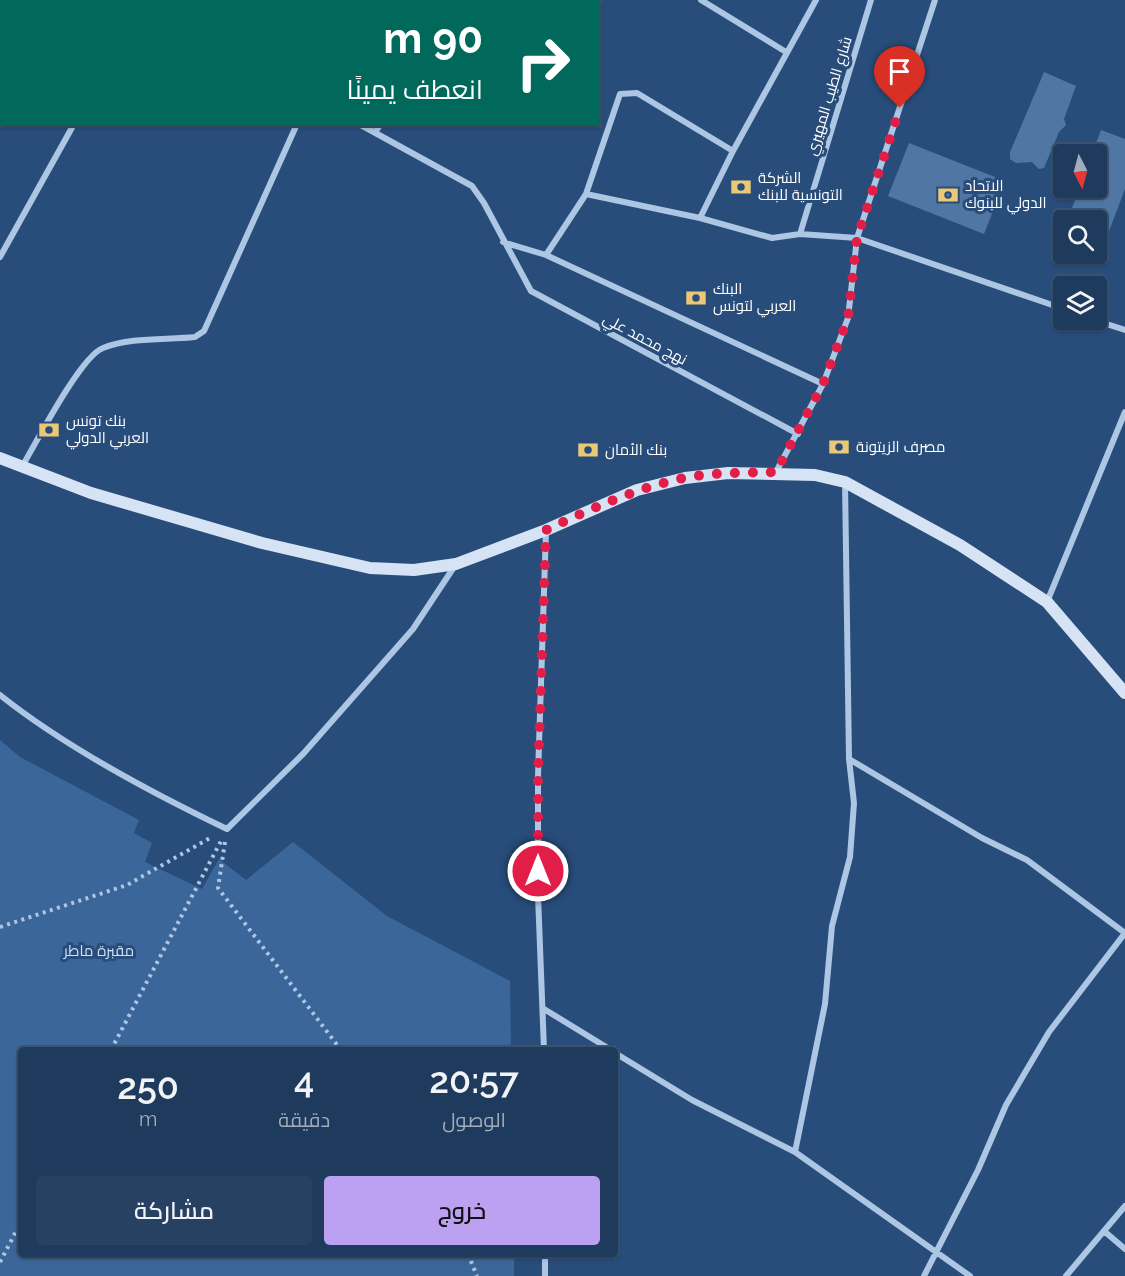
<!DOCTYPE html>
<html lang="ar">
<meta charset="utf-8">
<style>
:root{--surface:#1e3a5c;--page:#264162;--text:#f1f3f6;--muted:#a1adbb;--line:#3c5472;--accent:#bca0f2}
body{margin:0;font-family:Raleway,Cairo,sans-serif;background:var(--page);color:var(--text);direction:rtl;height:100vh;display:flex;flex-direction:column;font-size:22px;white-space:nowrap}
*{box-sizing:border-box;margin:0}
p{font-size:20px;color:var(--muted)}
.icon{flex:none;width:33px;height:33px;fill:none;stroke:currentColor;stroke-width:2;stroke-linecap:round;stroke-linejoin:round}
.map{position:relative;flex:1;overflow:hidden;direction:ltr}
.panel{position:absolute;left:18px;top:1047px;width:600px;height:210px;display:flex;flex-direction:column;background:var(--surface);border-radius:6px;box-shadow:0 2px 4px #0004,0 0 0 2px var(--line);direction:rtl}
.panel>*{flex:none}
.hud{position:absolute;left:0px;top:0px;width:600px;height:126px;box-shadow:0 2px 4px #0004,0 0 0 2px var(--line);direction:rtl;background:#00695c;color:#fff;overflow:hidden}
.needle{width:39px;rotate:174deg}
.tools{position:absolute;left:1053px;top:144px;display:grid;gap:12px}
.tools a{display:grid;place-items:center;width:54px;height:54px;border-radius:6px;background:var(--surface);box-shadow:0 2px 4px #0004,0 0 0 2px var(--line);font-size:30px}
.pin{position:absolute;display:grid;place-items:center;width:51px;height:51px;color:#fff;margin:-62px -26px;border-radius:50% 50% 50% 0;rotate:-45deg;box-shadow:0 0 6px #0007}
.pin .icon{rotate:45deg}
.me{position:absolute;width:66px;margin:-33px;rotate:0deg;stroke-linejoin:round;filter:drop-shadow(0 0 4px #0008)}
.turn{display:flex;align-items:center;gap:21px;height:126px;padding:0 18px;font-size:27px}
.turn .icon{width:78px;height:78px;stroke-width:2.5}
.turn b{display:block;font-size:42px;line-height:51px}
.eta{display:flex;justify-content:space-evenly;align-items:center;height:102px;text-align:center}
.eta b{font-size:36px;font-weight:600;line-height:42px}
.button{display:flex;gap:12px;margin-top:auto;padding:12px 18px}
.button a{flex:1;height:69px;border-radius:6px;background:var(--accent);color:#111;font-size:24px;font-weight:600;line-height:69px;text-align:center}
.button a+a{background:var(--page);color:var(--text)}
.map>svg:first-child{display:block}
.green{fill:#3b6699}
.building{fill:#5077a4}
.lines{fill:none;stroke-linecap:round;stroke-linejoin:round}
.path{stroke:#acc6e4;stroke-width:4;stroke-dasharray:3 4.5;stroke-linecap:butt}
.street{stroke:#acc6e4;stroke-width:6}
.secondary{stroke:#d5e3f4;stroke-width:12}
.route{stroke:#e11d48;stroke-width:10;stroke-dasharray:0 18}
.labels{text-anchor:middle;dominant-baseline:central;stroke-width:6;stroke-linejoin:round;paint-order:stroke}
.street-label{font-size:15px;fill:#fff;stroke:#284d7b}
.poi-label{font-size:15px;fill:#fff;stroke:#284d7b;text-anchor:start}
.park-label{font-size:15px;fill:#cfe0f3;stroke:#284d7b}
</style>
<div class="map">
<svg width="1125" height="1276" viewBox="0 0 1125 1276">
<rect width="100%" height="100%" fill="#284d7b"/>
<path class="green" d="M0 740 20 757 139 820 134 833 152 843 145 862 202 889 219 859 246 880 293 842 387 916 510 981 511 1050H21V1254H514V1276H0Z"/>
<path class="building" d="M1044 72 1076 86 1064 119 1066 125 1059 132 1044 168 1039 169 1032 162 1016 163 1010 159V152Z
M1101 130 1125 139V189L1103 247 1096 245V220H1067L1080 188H1096V154H1092Z
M909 143 1005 181 984 234 888 196Z"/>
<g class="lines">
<path class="path" d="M225 842 218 888 341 1050
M0 927 127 885 210 838
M111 1050 221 841
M468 1254 477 1276
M0 1262 21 1222"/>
<path class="street" d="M299 0 300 2
M701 0 786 52
M478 2 480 0
M0 8 2 9
M359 124 472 186 484 203 531 291 798 434
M375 132 381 124
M586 194 700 218 772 238 800 234 857 238 1064 309
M700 218 733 151 816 0
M800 234 871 0
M503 242 546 255 823 384
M546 255 586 194 620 94 637 93 733 151
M0 257 74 124
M1094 320 1125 330
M23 465C37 441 81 356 103 348 130 337 166 340 195 337L204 331 297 124
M776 472 823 384 848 318 857 238 935 0
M1047 602 1125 412
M0 695C64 746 152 793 227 829L303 754 413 629 456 564
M849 759 982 838 1027 860 1125 933 1049 1032 1006 1105 978 1170 924 1276
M544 1009 611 1050
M544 1050 538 895V776L546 530
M615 1053 692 1100 795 1152 970 1276
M795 1152 825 1004 832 926 850 857 854 803 849 759 845 482
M1104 1231 1125 1249
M545 1276V1254
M1066 1276 1125 1206"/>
<path class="secondary" d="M0 458 91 493 262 543 370 568 414 570 456 564 546 530 637 490 685 478 728 473 815 475 845 482 960 545 1047 602 1125 693"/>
</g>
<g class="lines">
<path class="route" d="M538 871V776L546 530C591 509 636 488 684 478 715 472 746 473 776 472L823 384 848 318 857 238 900 108"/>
</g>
<defs>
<g id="bank-bare" transform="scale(1.62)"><path d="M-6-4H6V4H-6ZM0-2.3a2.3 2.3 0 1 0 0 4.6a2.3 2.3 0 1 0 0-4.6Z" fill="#ebc873" stroke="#284d7b" stroke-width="2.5" paint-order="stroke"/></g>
</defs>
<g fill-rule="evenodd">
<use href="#bank-bare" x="741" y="187"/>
<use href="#bank-bare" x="948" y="195"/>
<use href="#bank-bare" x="696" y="298"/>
<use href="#bank-bare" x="49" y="430"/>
<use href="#bank-bare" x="839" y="447"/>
<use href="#bank-bare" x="588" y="450"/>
</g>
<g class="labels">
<g class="street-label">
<text transform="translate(829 96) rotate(-73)">شارع الطيب المهيري</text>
<text transform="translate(645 339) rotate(28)">نهج محمد علي</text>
</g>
<g class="poi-label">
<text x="758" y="178">الشركة<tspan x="758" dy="17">التونسية للبنك</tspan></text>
<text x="965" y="186">الاتحاد<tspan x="965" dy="17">الدولي للبنوك</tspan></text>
<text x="713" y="289">البنك<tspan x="713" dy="17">العربي لتونس</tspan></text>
<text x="66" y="421">بنك تونس<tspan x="66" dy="17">العربي الدولي</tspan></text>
<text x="856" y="447">مصرف الزيتونة</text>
<text x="605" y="450">بنك الأمان</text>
</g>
<g class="park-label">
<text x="99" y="951">مقبرة ماطر</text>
</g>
</g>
</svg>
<div class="tools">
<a><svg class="needle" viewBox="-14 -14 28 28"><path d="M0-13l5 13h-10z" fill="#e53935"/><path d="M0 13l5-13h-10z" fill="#a1adbb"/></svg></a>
<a><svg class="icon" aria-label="search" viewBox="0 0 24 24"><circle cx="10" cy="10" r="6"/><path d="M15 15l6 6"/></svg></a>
<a><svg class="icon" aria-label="layers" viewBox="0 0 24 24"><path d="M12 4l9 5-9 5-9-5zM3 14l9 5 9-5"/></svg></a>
</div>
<div class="pin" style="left:900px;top:108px;background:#d93025"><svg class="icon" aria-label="arrive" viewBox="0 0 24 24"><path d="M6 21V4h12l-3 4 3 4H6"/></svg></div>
<svg class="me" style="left:538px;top:871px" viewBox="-20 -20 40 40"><circle r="17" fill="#e11d48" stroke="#fff" stroke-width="3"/><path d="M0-11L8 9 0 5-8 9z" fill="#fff"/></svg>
<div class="hud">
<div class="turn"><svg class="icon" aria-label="right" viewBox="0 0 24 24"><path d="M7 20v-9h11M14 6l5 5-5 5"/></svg><div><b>90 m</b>انعطف يمينًا</div></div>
</div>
<section class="panel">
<div class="eta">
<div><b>20:57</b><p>الوصول</p></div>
<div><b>4</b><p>دقيقة</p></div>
<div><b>250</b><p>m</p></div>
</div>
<div class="button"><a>خروج</a><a>مشاركة</a></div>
</section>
</div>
